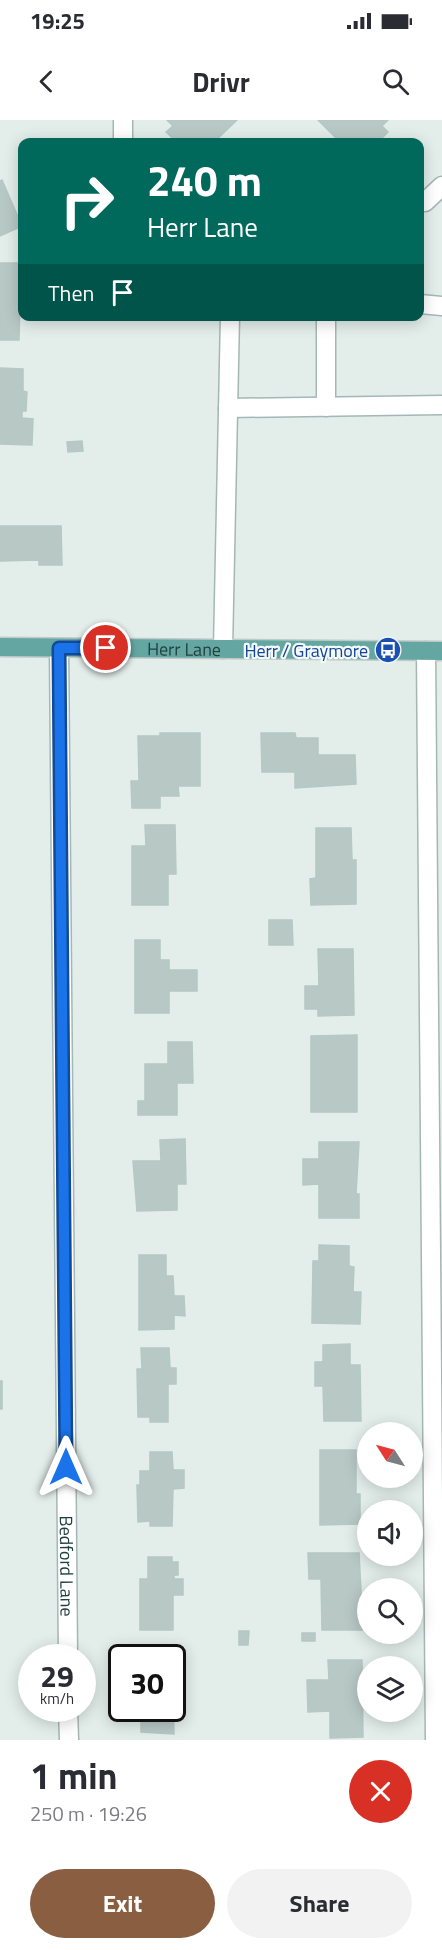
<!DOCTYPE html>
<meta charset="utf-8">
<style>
:root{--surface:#fff;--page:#f2f2f3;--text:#2b2b33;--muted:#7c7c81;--accent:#895e41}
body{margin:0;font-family:"Titillium Web",sans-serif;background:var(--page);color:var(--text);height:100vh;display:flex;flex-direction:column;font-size:22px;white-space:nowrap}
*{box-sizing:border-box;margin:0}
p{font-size:20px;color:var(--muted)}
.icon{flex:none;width:33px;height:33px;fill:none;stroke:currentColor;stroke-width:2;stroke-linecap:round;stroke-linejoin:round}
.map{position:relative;height:1620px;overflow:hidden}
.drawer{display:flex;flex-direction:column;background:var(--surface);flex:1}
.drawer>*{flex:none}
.guide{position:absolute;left:18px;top:18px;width:406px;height:183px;border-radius:12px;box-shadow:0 3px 15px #0003;background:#00695c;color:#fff;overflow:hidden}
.needle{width:39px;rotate:306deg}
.tools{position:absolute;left:357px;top:1302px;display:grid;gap:12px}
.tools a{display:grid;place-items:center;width:66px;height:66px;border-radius:50%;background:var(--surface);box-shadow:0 3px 15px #0003;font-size:30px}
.speed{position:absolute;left:18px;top:1524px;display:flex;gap:12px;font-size:30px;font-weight:700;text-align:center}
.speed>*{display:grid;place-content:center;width:78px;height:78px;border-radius:50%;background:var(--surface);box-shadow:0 3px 15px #0003;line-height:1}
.speed small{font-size:15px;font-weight:400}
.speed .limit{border:3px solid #111;border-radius:9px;background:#fff;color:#111}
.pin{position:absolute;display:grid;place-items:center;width:51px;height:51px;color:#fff;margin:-26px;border:3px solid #fff;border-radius:50%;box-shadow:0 2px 6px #0007}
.me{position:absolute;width:66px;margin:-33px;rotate:0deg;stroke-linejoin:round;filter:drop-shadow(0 0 4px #0008)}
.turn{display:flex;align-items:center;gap:21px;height:126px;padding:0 30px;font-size:27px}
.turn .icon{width:78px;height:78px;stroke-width:2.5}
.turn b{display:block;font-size:42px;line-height:51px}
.then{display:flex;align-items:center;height:57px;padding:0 30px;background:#0003;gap:12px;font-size:22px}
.round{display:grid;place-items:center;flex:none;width:63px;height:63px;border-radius:32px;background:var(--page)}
.head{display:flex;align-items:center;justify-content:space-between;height:102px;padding:0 30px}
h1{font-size:36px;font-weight:700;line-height:45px}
.primary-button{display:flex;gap:12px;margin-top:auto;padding:12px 30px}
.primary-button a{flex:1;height:69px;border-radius:36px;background:var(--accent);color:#fff;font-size:24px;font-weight:700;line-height:69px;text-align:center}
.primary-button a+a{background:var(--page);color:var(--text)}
.status{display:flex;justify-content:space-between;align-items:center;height:42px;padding:0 30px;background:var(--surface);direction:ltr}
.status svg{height:16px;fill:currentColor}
header{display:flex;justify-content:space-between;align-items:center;height:78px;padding:0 30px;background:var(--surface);font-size:27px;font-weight:700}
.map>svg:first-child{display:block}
.building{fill:#b8c9c5;stroke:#b5c8c4;stroke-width:1.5}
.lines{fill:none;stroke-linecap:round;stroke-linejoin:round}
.minor-casing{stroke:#a5b7b4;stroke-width:21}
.major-casing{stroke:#c1cac9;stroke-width:21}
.minor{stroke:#fff;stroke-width:18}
.major{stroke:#64a7a2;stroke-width:18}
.route-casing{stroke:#114b97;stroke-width:15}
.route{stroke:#1a73e8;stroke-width:10}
.labels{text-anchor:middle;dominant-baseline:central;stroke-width:4.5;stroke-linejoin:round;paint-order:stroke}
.street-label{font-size:18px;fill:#21413e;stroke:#f4faf8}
.transit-label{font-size:18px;fill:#164399;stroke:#f4faf8;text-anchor:end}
</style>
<div class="status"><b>19:25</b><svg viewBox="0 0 49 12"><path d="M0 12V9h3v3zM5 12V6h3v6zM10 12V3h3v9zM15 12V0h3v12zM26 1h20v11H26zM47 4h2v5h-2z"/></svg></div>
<header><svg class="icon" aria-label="back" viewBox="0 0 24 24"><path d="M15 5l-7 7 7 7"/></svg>Drivr<svg class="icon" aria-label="search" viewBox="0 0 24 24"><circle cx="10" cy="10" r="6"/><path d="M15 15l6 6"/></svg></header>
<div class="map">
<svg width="442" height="1620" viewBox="0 0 442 1620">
<rect width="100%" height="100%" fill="#e3eeeb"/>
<path class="building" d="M167 0H237L214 22H189L186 19 177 22 166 12 173 6Z
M318 0H388L382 6 388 12 378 22 369 20 366 22H340Z
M2 60 22 106 0 116V61Z
M0 143H21L19 220H0Z
M0 248 23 249V271L27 272 26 291H22V298L33 299 32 325 0 324Z
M82 321 83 331 68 332 67 322Z
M0 406H61L62 445H39V440L0 441Z
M160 613H200V666H178L179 676H160V688H132L131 661H139L138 616H160Z
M261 613H295L296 618H318V635H355L356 664 295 668V652H262Z
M145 705H175L176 754H168V785H132V726H146Z
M316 708H351L352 740H356V784L311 785 310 759 316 758Z
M269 800H292L293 825H269Z
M135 820H160V840H169V850H197V871H169V893H135Z
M318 829H353L354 895 318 896V889H305V866H319Z
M357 915V992H311V916Z
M168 922H192L193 963H177V995H138V981H145V944H168Z
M185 1019 186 1064H177V1090L137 1091 133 1041H161L160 1020Z
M319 1022H359L356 1074H359V1098H319V1064L303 1065V1039H319Z
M319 1125 349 1126V1146L354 1147 353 1172H361L360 1204 312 1203 313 1141H319Z
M139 1135H166V1156H173L174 1176H184L185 1196 174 1195V1209L139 1210Z
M350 1224V1245H360L361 1301H324L323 1266H315V1242H323V1225Z
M141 1228H169L170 1248H176V1264H168V1302H150V1297H138L137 1249H142Z
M0 1261H2V1289H0Z
M320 1330H356V1374H360V1404L320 1405Z
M150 1332H172L173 1350H184V1368L173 1369 172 1406H150V1401L138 1402 137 1365H140V1351H150Z
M308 1433H359L363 1510H322L321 1459H309Z
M148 1437H172V1442H178V1455H174V1459H183V1475H173V1510H140V1459H148Z
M239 1511H249L248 1525H239Z
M302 1513H315V1521H302Z
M328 1540H362L363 1617 330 1618V1591L308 1592 307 1560H329Z
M172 1559H183V1577H173L174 1614 141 1612V1588H172Z"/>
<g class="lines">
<g class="minor-casing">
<g id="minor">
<path d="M123 22V0"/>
<path d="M420 82H425L442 66"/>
<path d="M420 184 442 186"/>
<path d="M326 196V287"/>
<path d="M228 288 442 285"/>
<path id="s1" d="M59 528 68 1538"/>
<path d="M223 529 230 196"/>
<path d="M426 531 435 1620"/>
<path d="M68 1588 69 1620"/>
</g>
</g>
<g class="major-casing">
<g id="major">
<path id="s2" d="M0 527 442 531"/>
</g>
</g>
<use href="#minor" class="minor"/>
<use href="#major" class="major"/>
</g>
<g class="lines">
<g class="route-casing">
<path id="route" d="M66 1347 59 528H106"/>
</g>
<use href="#route" class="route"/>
</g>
<defs>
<g id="bus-disc" transform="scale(1.35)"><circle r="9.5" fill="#1a4fb4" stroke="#f4faf8"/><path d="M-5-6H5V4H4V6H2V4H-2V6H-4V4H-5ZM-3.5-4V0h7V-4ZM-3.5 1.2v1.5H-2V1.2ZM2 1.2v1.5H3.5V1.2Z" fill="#fff"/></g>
</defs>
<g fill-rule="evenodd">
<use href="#bus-disc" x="388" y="530"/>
</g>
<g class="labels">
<g class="street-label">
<text stroke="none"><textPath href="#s2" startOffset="184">Herr Lane</textPath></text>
<text stroke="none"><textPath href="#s1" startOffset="918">Bedford Lane</textPath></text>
</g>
<g class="transit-label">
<text x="368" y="530">Herr / Graymore</text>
</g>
</g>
</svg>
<div class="tools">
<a><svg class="needle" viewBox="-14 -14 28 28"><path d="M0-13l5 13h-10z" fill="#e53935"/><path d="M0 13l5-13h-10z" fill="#7c7c81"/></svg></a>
<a><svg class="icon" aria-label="sound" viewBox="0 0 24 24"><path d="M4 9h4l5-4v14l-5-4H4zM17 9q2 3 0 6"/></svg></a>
<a><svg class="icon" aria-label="search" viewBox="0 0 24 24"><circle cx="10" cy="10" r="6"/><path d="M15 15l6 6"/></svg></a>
<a><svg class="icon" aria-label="layers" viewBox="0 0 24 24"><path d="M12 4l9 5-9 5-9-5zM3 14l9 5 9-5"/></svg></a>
</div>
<div class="speed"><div>29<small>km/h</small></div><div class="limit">30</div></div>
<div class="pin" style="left:106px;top:528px;background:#d93025"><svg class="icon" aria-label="arrive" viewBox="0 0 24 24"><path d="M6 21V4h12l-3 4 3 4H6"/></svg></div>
<svg class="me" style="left:66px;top:1347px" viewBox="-20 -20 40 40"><path d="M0-17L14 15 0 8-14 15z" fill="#1a73e8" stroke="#fff" stroke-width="4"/></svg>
<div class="guide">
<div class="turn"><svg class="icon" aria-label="right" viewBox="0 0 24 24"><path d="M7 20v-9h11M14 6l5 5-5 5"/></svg><div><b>240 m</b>Herr Lane</div></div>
<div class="then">Then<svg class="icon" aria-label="arrive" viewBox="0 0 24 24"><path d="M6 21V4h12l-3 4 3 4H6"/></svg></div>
</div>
</div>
<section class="drawer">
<div class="head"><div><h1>1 min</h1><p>250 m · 19:26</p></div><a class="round" style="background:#d93025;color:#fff"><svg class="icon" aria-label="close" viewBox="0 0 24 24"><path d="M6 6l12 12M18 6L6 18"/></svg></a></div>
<div class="primary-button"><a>Exit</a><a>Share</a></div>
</section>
